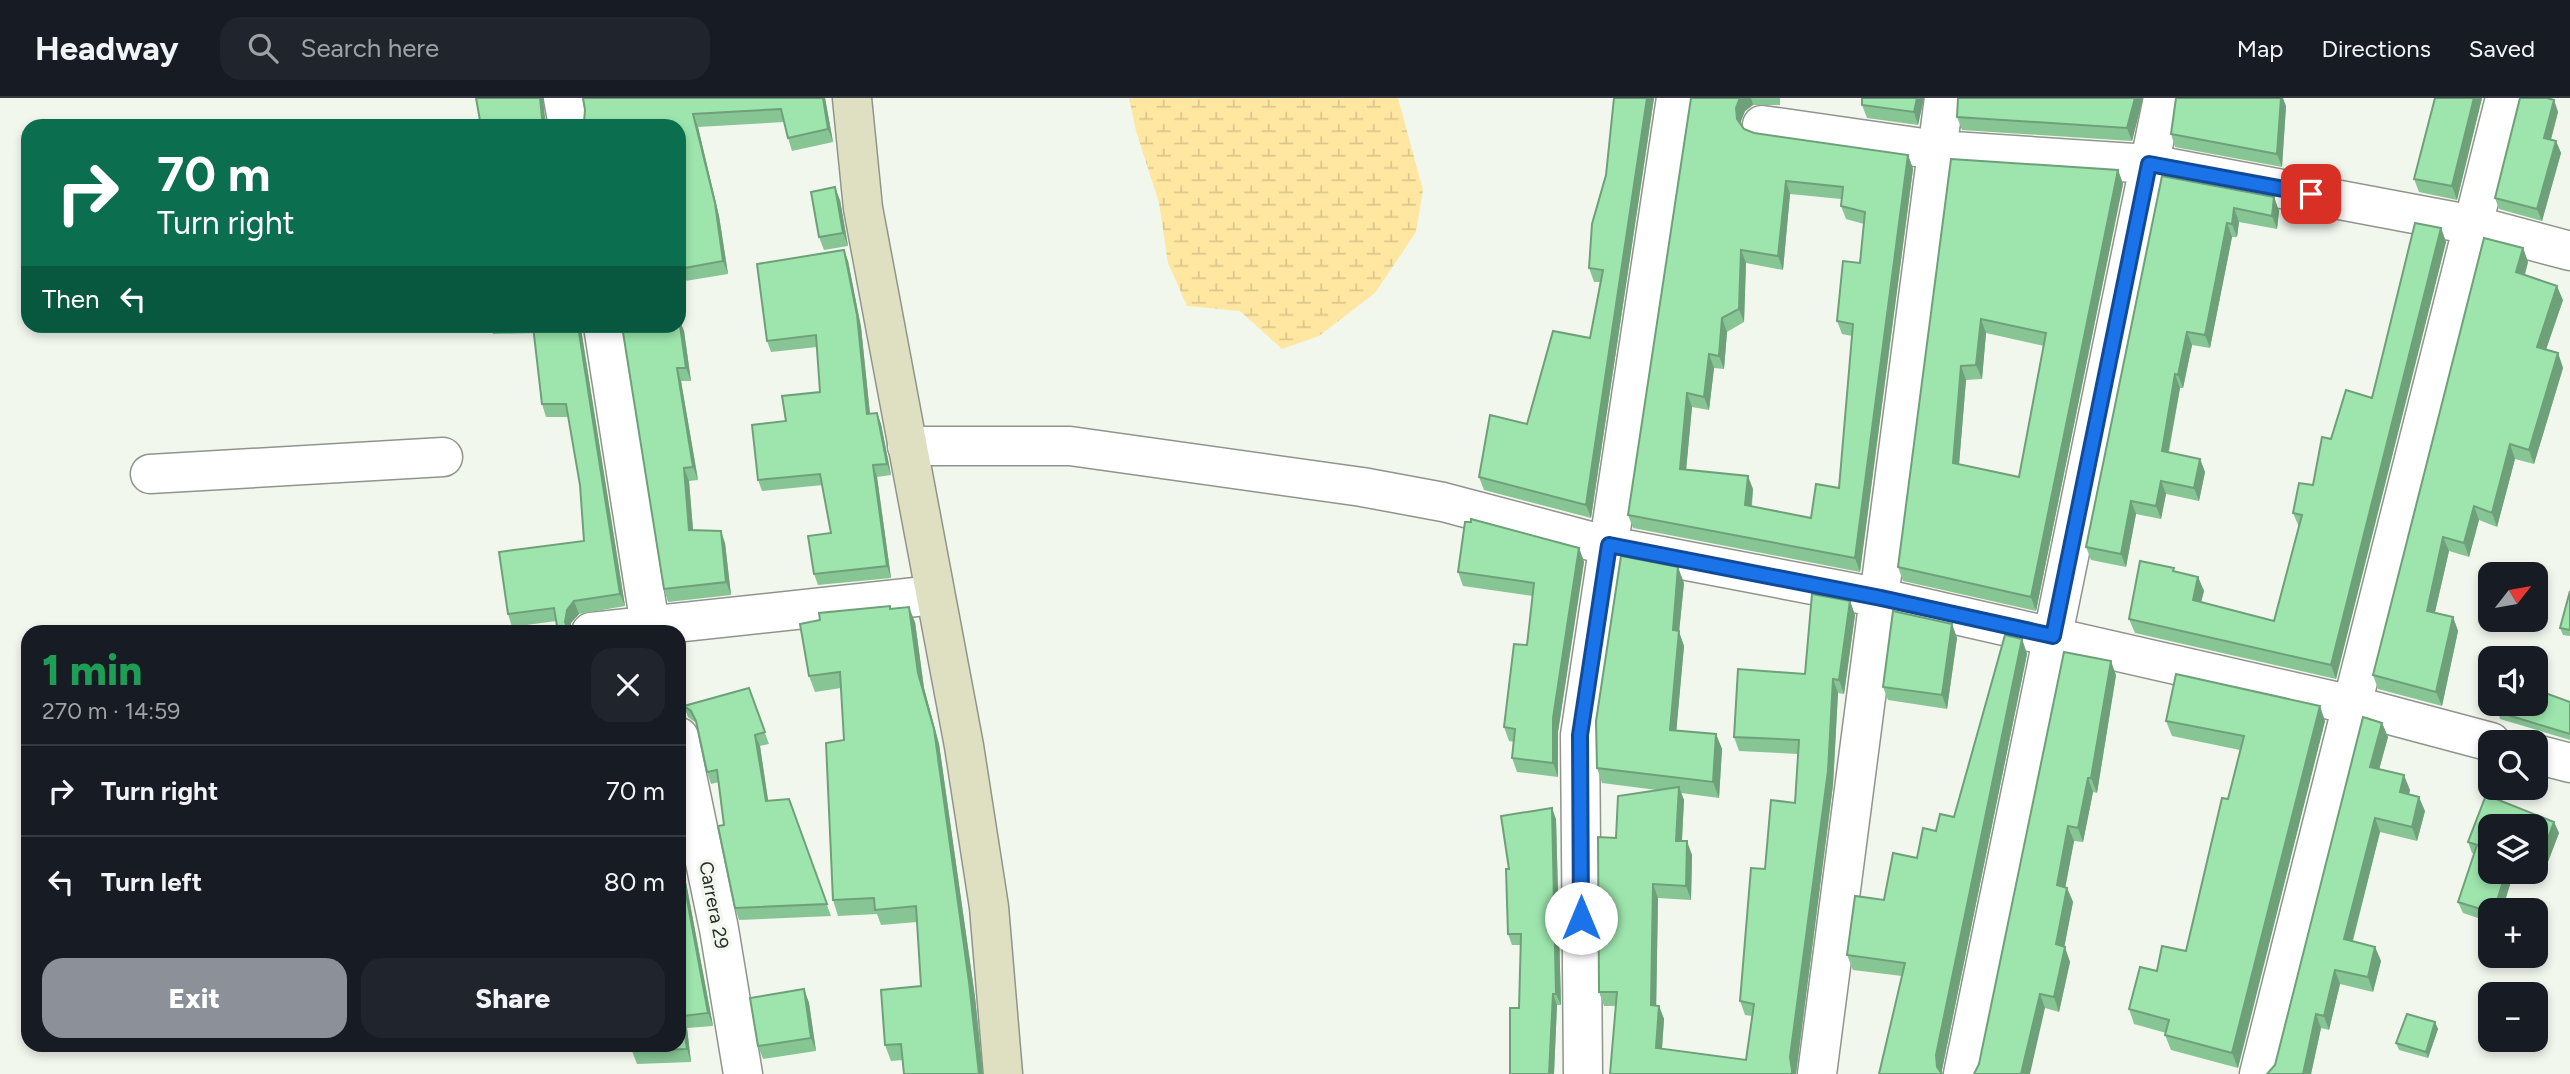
<!DOCTYPE html>
<meta charset="utf-8">
<style>
:root{--surface:#171b24;--page:#20242c;--text:#f1f3f6;--muted:#9ea1a6;--line:#363941;--accent:#8c9099}
body{margin:0;font-family:Figtree,sans-serif;background:var(--page);color:var(--text);height:100vh;display:flex;flex-direction:column;font-size:26px;white-space:nowrap}
*{box-sizing:border-box;margin:0}
p{font-size:23px;color:var(--muted)}
.icon{flex:none;width:38px;height:38px;fill:none;stroke:currentColor;stroke-width:2;stroke-linecap:round;stroke-linejoin:round}
.map{position:relative;flex:1;overflow:hidden}
.sheet{position:absolute;left:21px;top:527px;width:665px;height:427px;display:flex;flex-direction:column;background:var(--surface);border-radius:21px;box-shadow:0 4px 10px #0003}
.sheet>*{flex:none}
.hud{position:absolute;left:21px;top:21px;width:665px;height:214px;border-radius:21px;box-shadow:0 4px 10px #0003;background:#0b6e4f;color:#fff;overflow:hidden}
.needle{width:46px;rotate:59deg}
.tools{position:absolute;left:2478px;top:464px;display:grid;gap:14px}
.tools a{display:grid;place-items:center;width:70px;height:70px;border-radius:14px;background:var(--surface);box-shadow:0 4px 10px #0003;font-size:35px}
.pin{position:absolute;display:grid;place-items:center;width:60px;height:60px;color:#fff;margin:-30px;border-radius:14px;box-shadow:0 4px 10px #0006}
.me{position:absolute;width:77px;margin:-38px;rotate:0deg;stroke-linejoin:round;filter:drop-shadow(0 0 5px #0008)}
.turn{display:flex;align-items:center;gap:24px;height:147px;padding:0 21px;font-size:32px}
.turn .icon{width:91px;height:91px;stroke-width:2.5}
.turn b{display:block;font-size:49px;line-height:60px}
.then{display:flex;align-items:center;height:66px;padding:0 21px;background:#0003;gap:14px;font-size:26px}
.round{display:grid;place-items:center;flex:none;width:74px;height:74px;border-radius:21px;background:var(--page)}
.head{display:flex;align-items:center;justify-content:space-between;height:119px;padding:0 21px}
h1{font-size:42px;font-weight:800;line-height:52px;color:#1e9e55}
.button{display:flex;gap:14px;margin-top:auto;padding:14px 21px}
.button a{flex:1;height:80px;border-radius:21px;background:var(--accent);color:#fff;font-size:28px;font-weight:800;line-height:80px;text-align:center}
.button a+a{background:var(--page);color:var(--text)}
ul{padding:0;list-style:none}
li{display:flex;align-items:center;gap:21px;height:91px;padding:0 21px;border-top:2px solid var(--line)}
li div{flex:1}
li b{display:block;font-size:26px}
li em{font-style:normal}
header{display:flex;align-items:center;gap:42px;box-sizing:border-box;height:98px;padding:0 35px;background:var(--surface);border-bottom:2px solid var(--line)}
header strong{font-size:33px}
nav{display:flex;gap:38px;margin-inline-start:auto;font-size:24px}
.search{width:490px;height:63px;background:var(--page);display:flex;align-items:center;gap:18px;box-sizing:border-box;padding:0 24px;border-radius:21px;color:var(--muted);font-size:26px}
.map>svg:first-child{display:block}
.wetland{fill:url(#wetland-marsh)}
.lines{fill:none;stroke-linecap:round;stroke-linejoin:round}
.street-casing{stroke:#90948c;stroke-width:41}
.secondary-casing{stroke:#90948c;stroke-width:41}
.street{stroke:#fff;stroke-width:38}
.secondary{stroke:#dfe0c1;stroke-width:38}
.wall{fill:#87c595;fill-rule:evenodd}
.shaded-wall{fill:#6ea079}
.building{fill:#9de5ad;stroke:#6ea079;stroke-width:2;fill-rule:evenodd}
.route-casing{stroke:#114b97;stroke-width:18}
.route{stroke:#1a73e8;stroke-width:12}
.labels{text-anchor:middle;dominant-baseline:central;stroke-width:7;stroke-linejoin:round;paint-order:stroke}
.street-label{font-size:19px;fill:#2b2d2a;stroke:#f2f7ee}
</style>
<header>
<strong>Headway</strong>
<div class="search"><svg class="icon" aria-label="search" viewBox="0 0 24 24"><circle cx="10" cy="10" r="6"/><path d="M15 15l6 6"/></svg>Search here</div>
<nav><a>Map</a><a>Directions</a><a>Saved</a></nav>
</header>
<div class="map">
<svg width="2570" height="976" viewBox="0 0 2570 976">
<defs>
<pattern id="wetland-marsh" width="20" height="14" patternUnits="userSpaceOnUse" patternTransform="scale(1.75)"><rect width="20" height="14" fill="#ffe6a1"/><path d="M1 5h8M5 5V1M11 12h8M15 12V8" fill="none" stroke="#dbc68b"/></pattern>
</defs>
<rect width="100%" height="100%" fill="#f2f7ee"/>
<path class="wetland" d="M1129 0H1398L1423 92 1416 134 1375 195 1319 238 1282 251 1240 213 1187 208 1168 165 1159 105 1136 33Z"/>
<g class="lines">
<g class="street-casing">
<path id="street" d="M563 0 568 28
M1762 27 1937 52 2149 66 2473 127 2570 153
M603 228 651 534
M907 348H1070L1362 389 1443 404 1609 448 1881 500 2352 607 2491 644
M150 376 443 359
M591 534 934 497
M679 639 719 831 743 976
M2536 656 2570 665
M1583 976 1580 637 1676 0
M1817 976 1944 0
M1963 976 2163 0
M2259 976 2505 0"/>
</g>
<g class="secondary-casing">
<path id="secondary" d="M852 0 863 110 964 648 989 809 1003 976"/>
</g>
<use href="#street" class="street"/>
<use href="#secondary" class="secondary"/>
</g>
<path class="wall" d="M825 0 833 44 792 53 788 40 784 24 698 29 719 118 728 176 679 184V28H580Z
M1614 0H1654L1591 420 1484 392 1479 379 1527 326 1590 240 1600 184H1594L1589 170 1606 77Z
M1691 0H1780V7H1753L1745 13 1741 23V27L1744 31 1754 35 1908 57 1913 71 1860 474 1633 430 1628 417ZM1790 96 1841 101V108L1846 121 1864 126 1860 165 1837 223 1842 236 1852 238 1839 390 1811 420 1752 408 1753 391 1686 371 1692 309 1709 312 1714 270 1724 271 1727 234 1744 224 1746 165 1783 172Z
M1862 0H1924L1918 27 1867 20 1862 7Z
M2143 0 2132 43 1962 32 1957 19Z
M2435 0H2482L2457 102 2419 94 2414 81Z
M2554 2 2558 14 2551 42 2556 43 2561 55 2542 123 2499 111 2495 100Z
M2286 8 2282 69 2175 49 2171 36Z
M1951 61 2118 72 2123 86 2036 513 1903 483 1898 469ZM1986 235 2044 248 2019 379 1959 366 1966 282 1982 281Z
M2162 78 2274 99 2279 113 2277 131 2239 124 2237 139H2232L2210 250 2192 247 2183 290H2180L2169 354 2200 361 2205 374 2199 403 2166 396 2161 421 2136 416 2126 469 2091 462 2086 449Z
M840 102 848 148 824 152 819 139Z
M2441 130 2446 144 2336 581 2135 535 2129 521 2176 474 2198 479 2204 493 2201 504 2274 523 2299 429 2293 415 2313 387 2331 341 2372 300Z
M2523 150 2528 164 2525 177 2563 202 2546 252 2558 255 2563 270 2534 366 2515 361 2497 429 2479 422 2469 459 2449 453 2435 514 2453 519 2458 533 2442 608 2378 591 2373 577Z
M844 152 848 163 861 229 870 315H877L881 326 891 377 877 379 891 480 818 487 814 476 831 435 823 387 762 393 758 382 786 323 820 294 817 249 771 254 767 243Z
M490 228H582L581 231 625 508 579 516 571 525 570 534H558L556 523 512 529 508 516 584 443 580 387 568 319H546L542 306 534 235 493 236Z
M622 228 684 233 691 283H681L698 382 689 383 693 432 725 445 731 497 668 504 664 491Z
M1579 450 1584 464 1558 634V679L1517 674 1512 660 1514 644 1509 643 1504 629 1527 547 1533 498 1463 488 1458 474Z
M1684 485 1679 534 1684 548 1676 633 1716 636 1722 651 1719 700 1681 695 1684 702 1682 743 1692 757 1691 802 1658 800 1656 907 1659 908 1664 921 1662 951 1746 962 1752 918 1745 917 1740 903 1765 771 1795 705 1798 656 1739 653 1734 639 1805 576 1850 503 1855 517 1844 596 1838 595 1833 687 1796 976H1610L1616 908H1604L1599 894 1616 740 1657 692 1602 685 1597 670Z
M2570 493V538L2563 537 2560 530Z
M890 508 891 511 915 524 924 590 939 646 975 899 983 976H904L903 962 891 963 885 947 921 888 917 824 881 827 877 816 838 818 833 802 844 642 841 590 815 594 809 578 820 522Z
M1952 526 1957 540 1947 611 1888 602 1883 589Z
M2022 541 2027 556 1942 972V976L1902 878 1853 872 1847 857 1884 802 1917 760 1936 733 1954 719Z
M2116 577 2097 695 2093 694 2083 744 2074 743 2065 789 2067 790 2073 804 2064 849 2070 864 2059 914 2045 910 1979 966Z
M2543 585 2541 593 2570 604V642L2500 621 2498 614Z
M749 590 769 646 760 648 768 703 789 701 831 818 739 822 735 810 719 684 711 686 707 674 697 628 696 625 688 619 684 608Z
M2166 623H2325L2238 970 2171 952 2165 937 2166 935 2134 926 2129 911 2157 873 2186 853 2228 701 2240 652 2172 638Z
M2382 625 2388 639 2379 671 2410 692 2409 696 2425 713 2417 743 2380 734 2353 843 2375 849 2381 863 2373 894 2340 886 2329 932 2321 930 2311 976H2267L2275 967Z
M2486 697 2554 724 2559 735 2541 782 2520 774H2536V728H2490V774H2514L2502 812H2490V824L2463 815 2458 804 2474 756 2472 755 2468 744Z
M1556 721 1561 907H1557L1554 976H1510L1519 910 1521 847H1512L1508 836 1509 771Z
M679 747 713 928 687 930 691 964 637 966 632 953 679 947Z
M804 891 809 905 816 953 763 961 758 948Z
M2435 924 2438 931 2428 960 2399 952 2396 945Z"/>
<path class="shaded-wall" d="M540 0H543L546 28 542 20Z
M823 0H825L833 44 828 31Z
M1647 0H1654L1591 420 1586 407Z
M1740 0H1751L1753 7 1745 13 1741 23 1742 34 1737 21 1736 10Z
M1917 0H1924L1918 27 1914 14Z
M2135 0H2143L2132 43 2127 30Z
M2281 0H2283L2286 8 2282 69 2277 56Z
M2474 0H2482L2457 102 2452 88Z
M2554 2 2558 14 2548 52 2544 40Z
M693 16 698 29 719 118 728 176 723 163Z
M2556 43 2561 55 2542 123 2537 111Z
M1908 57 1913 71 1860 474 1855 460Z
M2118 72 2123 86 2036 513 2031 499Z
M1786 83 1790 96 1783 172 1778 158Z
M835 89 840 102 848 148 843 135Z
M2274 99 2279 113 2277 131 2272 118Z
M2234 110 2239 124 2237 139 2232 126Z
M2227 125 2232 139 2210 250 2205 237Z
M2441 130 2446 144 2336 581 2331 567Z
M2523 150 2528 164 2521 188 2516 174Z
M844 152 848 163 861 229 871 327 867 316Z
M1741 152 1746 165 1744 224 1739 211Z
M2557 188 2563 202 2542 263 2537 249Z
M679 220 684 233 691 283 686 270Z
M1722 220 1727 234 1724 271 1719 258Z
M1981 221 1986 235 1982 281 1976 267Z
M578 228H582L581 231 625 508 620 496Z
M2187 234 2192 247 2183 290 2178 277Z
M2558 255 2563 270 2534 366 2529 352Z
M1709 256 1714 270 1709 312 1704 299Z
M1961 268 1966 282 1958 379 1953 365Z
M677 270 681 283 698 382 693 369Z
M2175 276 2180 290 2166 366 2162 353Z
M1687 295 1692 309 1685 384 1680 371Z
M877 315 881 326 891 377 887 366Z
M2510 346 2515 361 2497 429 2492 415Z
M2200 361 2205 374 2199 403 2194 390Z
M873 367 877 379 891 480 887 468Z
M684 370 689 383 694 444 689 432Z
M1748 378 1753 391 1750 420 1745 407Z
M2161 383 2166 396 2161 421 2156 408Z
M2131 403 2136 416 2126 469 2121 456Z
M2474 408 2479 422 2469 459 2464 445Z
M721 433 725 445 731 497 726 484Z
M2443 439 2449 453 2432 527 2427 513Z
M1579 450 1584 464 1558 634V679L1553 665V620Z
M1678 469 1684 485 1679 534 1684 548 1675 648 1670 632 1673 532Z
M2198 479 2204 493 2198 516 2193 502Z
M574 503 579 516 571 525 570 534H568L565 524 567 512Z
M1850 503 1855 517 1844 596 1839 582Z
M909 509 915 524 924 590 939 646 975 899 983 976H979Z
M2453 519 2458 533 2442 608 2436 594Z
M1952 526 1957 540 1947 611 1942 597Z
M2022 541 2027 556 1942 972V976L1937 969 1936 957Z
M2111 563 2116 577 2097 695 2091 680Z
M2541 579 2543 585 2540 599 2537 592Z
M1833 581 1838 595 1833 687 1796 976H1792L1790 959Z
M2320 608 2325 623 2238 970 2232 955Z
M2382 625 2388 639 2376 683 2370 669Z
M1716 636 1722 651 1719 700 1713 684Z
M755 637 760 648 770 715 766 703Z
M2404 677 2410 692 2406 709 2400 694Z
M2088 680 2093 694 2083 744 2078 730Z
M1679 689 1684 702 1681 757 1676 743Z
M2419 699 2425 713 2417 743 2412 729Z
M1552 710 1556 721 1561 907 1556 896Z
M2375 720 2380 734 2349 856 2344 841Z
M2554 724 2559 735 2541 782 2537 770Z
M2068 728 2074 743 2063 802 2057 787Z
M1687 743 1692 757 1691 802 1686 788Z
M679 747 713 928 708 915 679 758Z
M2506 774H2514L2502 812H2494Z
M1653 786 1658 800 1656 921 1651 907Z
M2067 790 2073 804 2062 861 2056 846Z
M2065 849 2070 864 2059 914 2054 899Z
M2375 849 2381 863 2373 894 2368 879Z
M2335 872 2340 886 2329 932 2324 918Z
M804 891 809 905 816 953 811 940Z
M1553 896 1557 907 1554 976H1549Z
M2040 896 2045 910 2030 976H2021Z
M1659 908 1664 921 1661 964 1656 950Z
M2316 916 2321 930 2311 976H2303Z
M682 918 687 930 691 964 687 951Z
M2435 924 2438 931 2428 960 2426 954Z"/>
<path class="building" d="M476 0H540L542 20 546 28H481Z
M583 0H823L828 31 788 40 781 11 693 16 715 105 723 163 679 171V28H580L584 23 585 12Z
M1614 0H1647L1586 407 1479 379 1490 317 1527 326 1553 233 1590 240 1603 172 1589 170 1592 126 1606 77Z
M1691 0H1740L1736 10 1737 21 1744 31 1754 35 1908 57 1855 460 1628 417ZM1786 83 1843 89 1841 108 1865 114 1860 165 1843 163 1837 223 1853 226 1839 390 1816 386 1811 420 1745 407 1748 378 1680 371 1687 295 1704 299 1709 256 1719 258 1722 220 1739 211 1741 152 1778 158Z
M1862 0H1917L1914 14 1862 7Z
M1958 0H2135L2127 30 1957 19Z
M2176 0H2281L2277 56 2171 36Z
M2435 0H2474L2452 88 2414 81Z
M2520 0H2547L2554 2 2544 40 2556 43 2537 111 2495 100Z
M1951 61 2118 72 2031 499 1898 469ZM1981 221 2046 235 2019 379 1953 365 1961 268 1976 267Z
M2162 78 2274 99 2272 118 2234 110 2232 126 2227 125 2205 237 2187 234 2178 277 2175 276 2162 353 2200 361 2194 390 2161 383 2156 408 2131 403 2121 456 2086 449Z
M835 89 843 135 819 139 811 94Z
M2415 125 2441 130 2331 567 2129 521 2140 463 2174 470 2173 473 2198 479 2193 502 2274 523 2302 417 2293 415 2299 385 2313 387 2322 339 2331 341 2346 292 2372 300Z
M2484 140 2523 150 2516 174 2557 188 2537 249 2558 255 2529 352 2510 346 2492 415 2474 408 2464 445 2443 439 2427 513 2453 519 2436 594 2373 577Z
M844 152 857 217 867 316 877 315 887 366 873 367 887 468 814 476 808 438 831 435 820 376 758 382 752 327 786 323 782 298 820 294 816 237 767 243 757 166Z
M679 220 686 270H677L693 369 684 370 689 432 721 433 726 484 664 491 622 228H679Z
M533 228H578L620 496 574 503 567 512 565 524 569 534H558L554 510 508 516 499 454 584 443 580 387 566 306H542Z
M1471 421 1579 450 1553 620V665L1512 660 1515 631 1504 629 1514 546 1527 547 1534 485 1458 474 1465 424H1471Z
M1621 458 1678 469 1673 532 1679 533 1670 632 1716 636 1713 684 1597 670 1596 623Z
M2570 493V532L2560 530Z
M1812 496 1850 503 1839 582 1833 581 1828 673 1790 959 1792 972V976H1610L1617 894H1599L1598 739 1616 740 1618 698 1679 689 1676 743H1687L1686 788 1653 786 1651 907 1659 908 1656 950 1746 962 1754 906 1740 903 1751 770 1765 771 1771 702 1795 705 1799 642 1734 639 1738 571 1805 576Z
M890 508V511L909 509 918 575 934 631 969 884 979 976H904L901 946 885 947 881 892 921 888 916 808 875 812 874 800 833 802 826 645 844 642 840 574 809 578 800 526 820 522 819 515Z
M1893 513 1952 526 1942 597 1883 589Z
M2005 537 2022 541 1936 957 1937 969 1942 976H1879L1905 865 1847 857 1855 798 1884 802 1893 755 1917 760 1923 730 1936 733 1940 716 1954 719Z
M2064 554 2111 563 2091 680H2088L2078 730 2068 728 2057 787 2067 790 2056 846 2065 849 2054 899 2040 896 2021 976H1974L1979 966Z
M2176 576 2320 608 2232 955 2165 937 2169 922 2129 911 2140 869 2157 873 2162 848 2186 853 2222 700 2228 701 2244 638 2166 623Z
M2536 577 2541 579 2537 592 2570 604V636L2498 614 2500 606H2536Z
M749 590 765 634 755 637 766 703 789 701 827 806 735 810 718 728 724 727 717 672 707 674 696 623 691 613 684 608Z
M2363 619 2382 625 2370 669 2404 677 2400 694 2419 699 2412 729 2375 720 2344 841 2375 849 2368 879 2335 872 2324 918 2316 916 2303 976H2267L2275 967Z
M2486 697 2554 724 2537 770H2536V728H2490V774H2506L2494 812H2490V814L2458 804 2477 747 2468 744Z
M1552 710 1556 896H1553L1549 976H1510V910H1519L1521 836H1508L1506 771H1509L1501 718Z
M679 758 708 915 682 918 687 951 632 953V947H679Z
M804 891 811 940 758 948 750 900Z
M2407 916 2435 924 2426 954 2396 945Z"/>
<g class="lines">
<g class="route-casing">
<path id="route" d="M1581 820 1580 637 1609 447 1881 500 2053 538 2149 66 2311 96"/>
</g>
<use href="#route" class="route"/>
</g>
<g class="labels">
<g class="street-label">
<text transform="translate(714 807) rotate(79)">Carrera 29</text>
</g>
</g>
</svg>
<div class="tools">
<a><svg class="needle" viewBox="-14 -14 28 28"><path d="M0-13l5 13h-10z" fill="#e53935"/><path d="M0 13l5-13h-10z" fill="#9ea1a6"/></svg></a>
<a><svg class="icon" aria-label="sound" viewBox="0 0 24 24"><path d="M4 9h4l5-4v14l-5-4H4zM17 9q2 3 0 6"/></svg></a>
<a><svg class="icon" aria-label="search" viewBox="0 0 24 24"><circle cx="10" cy="10" r="6"/><path d="M15 15l6 6"/></svg></a>
<a><svg class="icon" aria-label="layers" viewBox="0 0 24 24"><path d="M12 4l9 5-9 5-9-5zM3 14l9 5 9-5"/></svg></a>
<a>+</a>
<a>−</a>
</div>
<div class="pin" style="left:2311px;top:96px;background:#d93025"><svg class="icon" aria-label="arrive" viewBox="0 0 24 24"><path d="M6 21V4h12l-3 4 3 4H6"/></svg></div>
<svg class="me" style="left:1581px;top:820px" viewBox="-20 -20 40 40"><circle r="19" fill="#fff"/><path d="M0-13L10 11 0 6-10 11z" fill="#1a73e8"/></svg>
<div class="hud">
<div class="turn"><svg class="icon" aria-label="right" viewBox="0 0 24 24"><path d="M7 20v-9h11M14 6l5 5-5 5"/></svg><div><b>70 m</b>Turn right</div></div>
<div class="then">Then<svg class="icon" aria-label="left" viewBox="0 0 24 24"><path d="M17 20v-9H6M10 6l-5 5 5 5"/></svg></div>
</div>
<section class="sheet">
<div class="head"><div><h1>1 min</h1><p>270 m · 14:59</p></div><a class="round"><svg class="icon" aria-label="close" viewBox="0 0 24 24"><path d="M6 6l12 12M18 6L6 18"/></svg></a></div>
<ul>
<li><svg class="icon" aria-label="right" viewBox="0 0 24 24"><path d="M7 20v-9h11M14 6l5 5-5 5"/></svg><div><b>Turn right</b></div><em>70 m</em></li>
<li><svg class="icon" aria-label="left" viewBox="0 0 24 24"><path d="M17 20v-9H6M10 6l-5 5 5 5"/></svg><div><b>Turn left</b></div><em>80 m</em></li>
</ul>
<div class="button"><a>Exit</a><a>Share</a></div>
</section>
</div>
